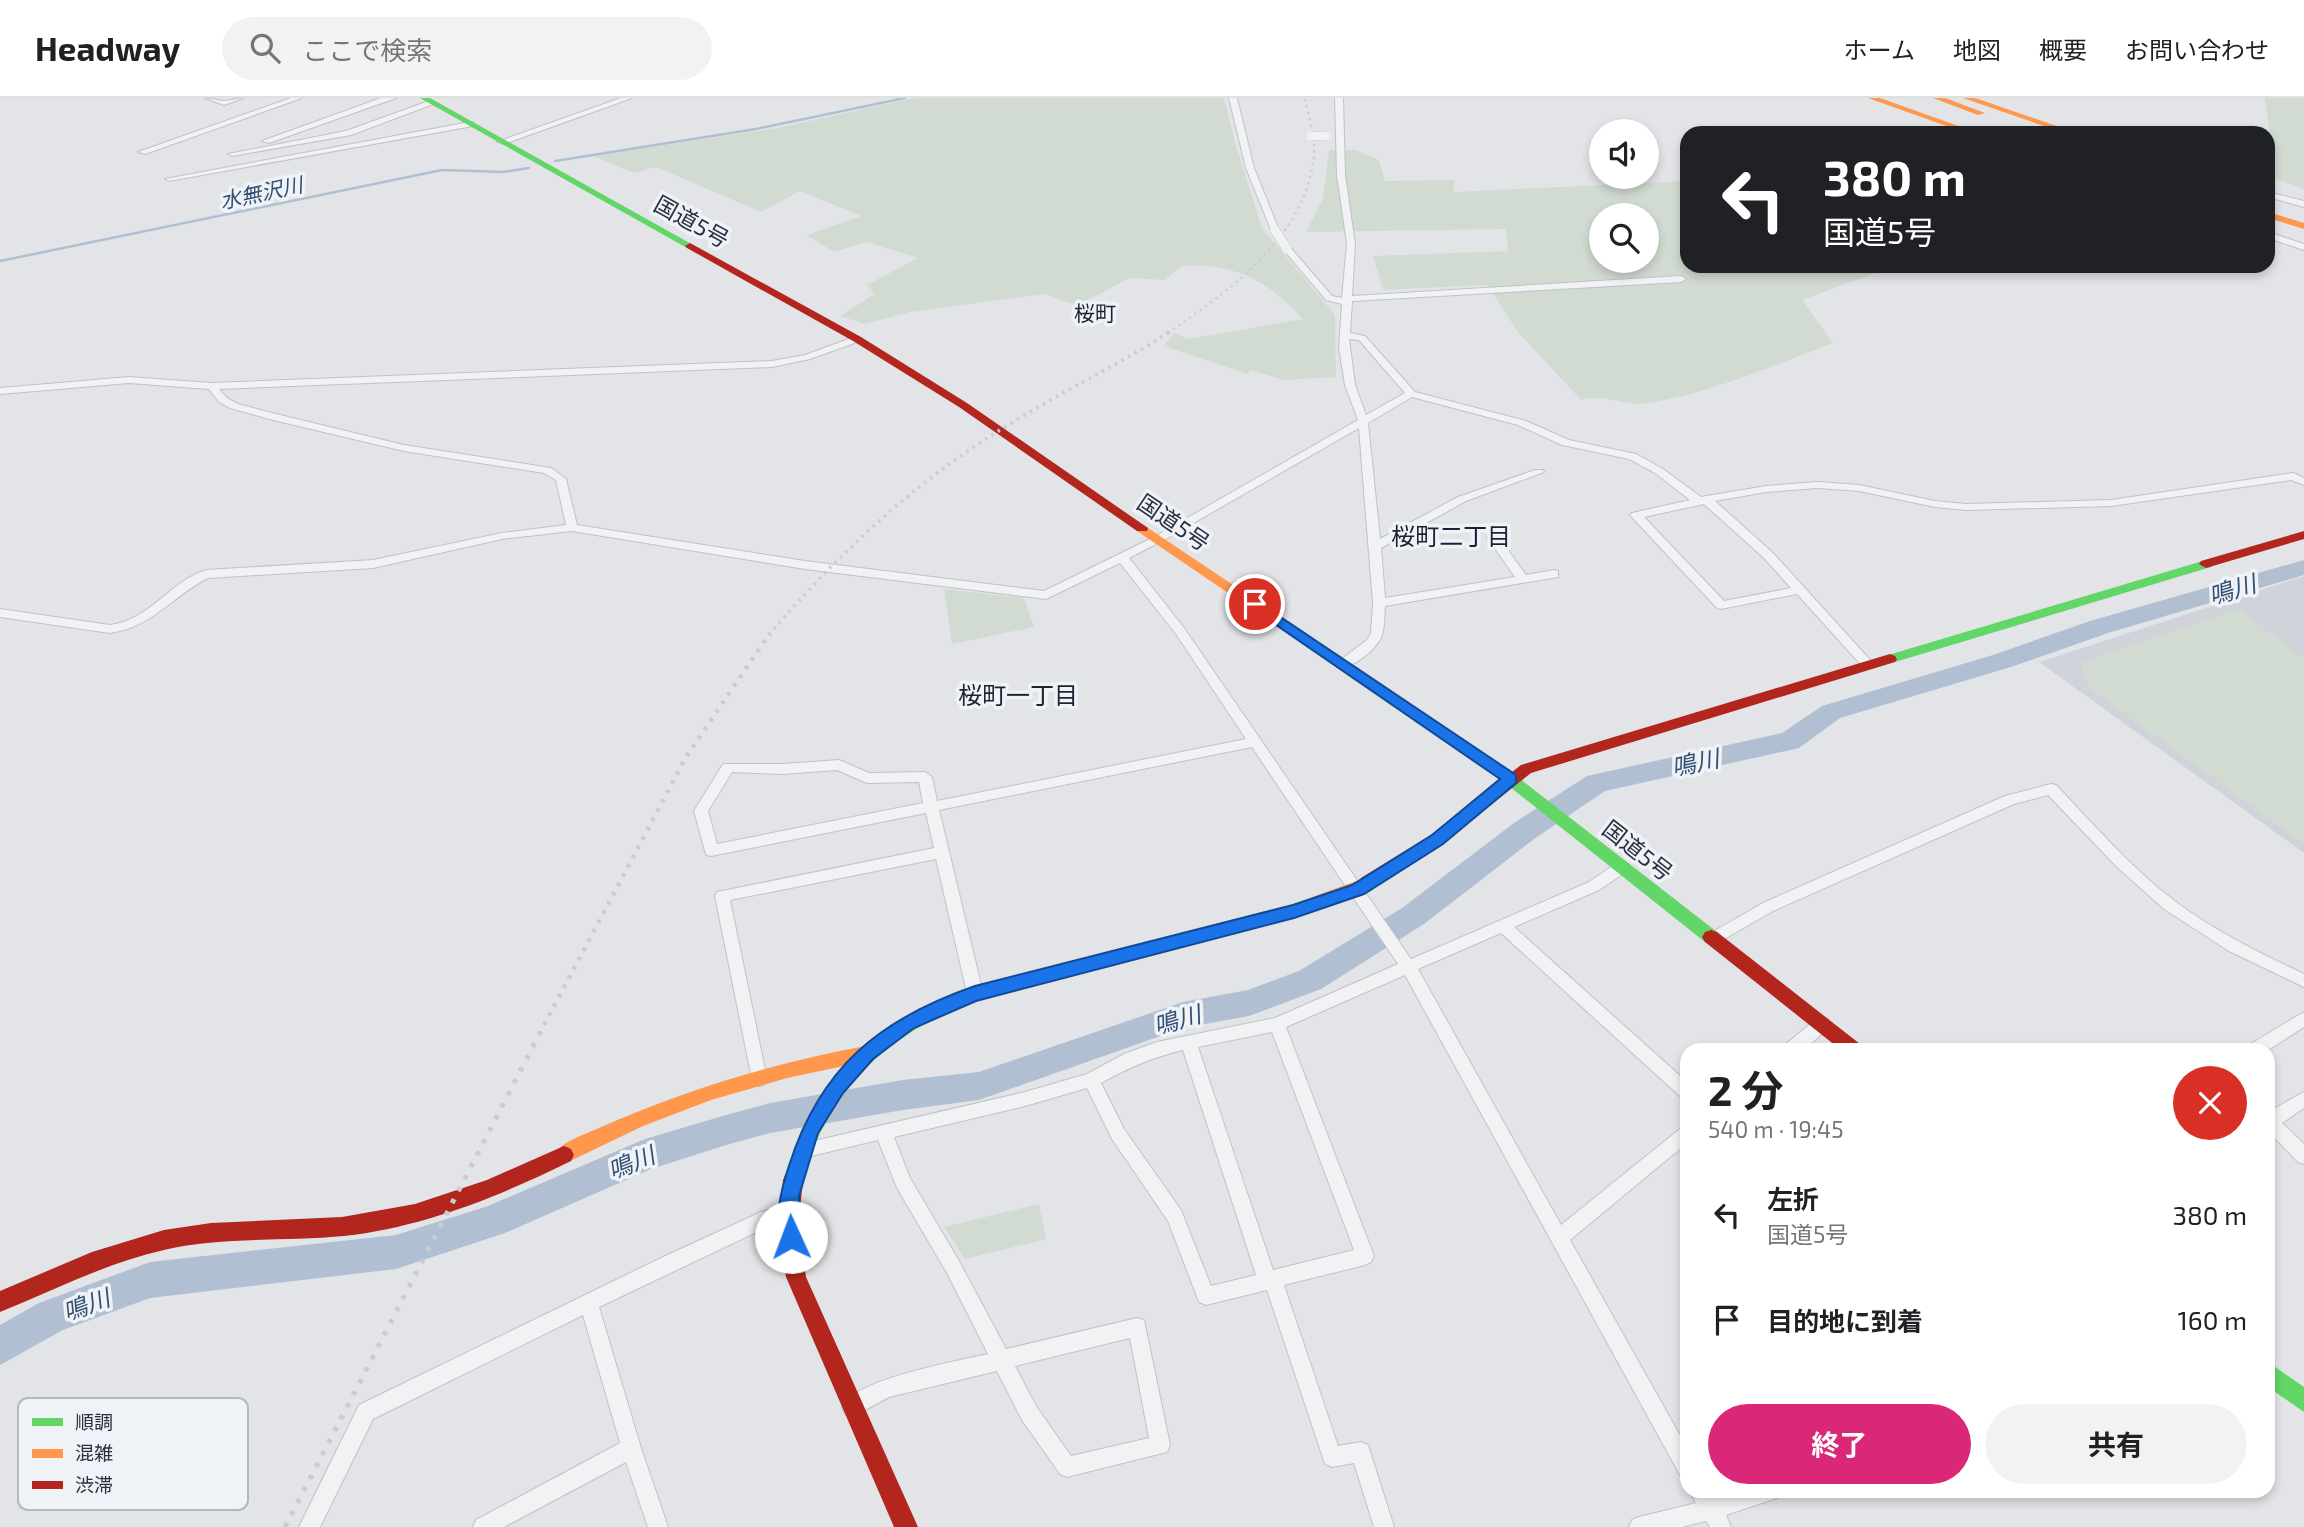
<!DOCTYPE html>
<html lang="ja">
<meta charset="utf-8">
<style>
:root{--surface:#fff;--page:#f2f2f2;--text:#202124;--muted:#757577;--line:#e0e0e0;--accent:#db2777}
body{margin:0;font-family:"Exo 2","Noto Sans JP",sans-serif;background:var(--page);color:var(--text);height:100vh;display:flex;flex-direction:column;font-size:26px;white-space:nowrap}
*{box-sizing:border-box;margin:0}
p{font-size:23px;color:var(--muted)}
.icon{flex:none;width:38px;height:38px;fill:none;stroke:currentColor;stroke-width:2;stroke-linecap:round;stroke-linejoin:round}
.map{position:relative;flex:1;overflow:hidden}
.panel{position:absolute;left:1680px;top:945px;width:595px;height:455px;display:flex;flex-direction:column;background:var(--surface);border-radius:21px;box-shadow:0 4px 10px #0003}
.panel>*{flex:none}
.hud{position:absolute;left:1680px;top:28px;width:595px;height:147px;border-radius:21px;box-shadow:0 4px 10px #0003;background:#202124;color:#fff;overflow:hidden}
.controls{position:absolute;left:1589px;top:21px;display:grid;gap:14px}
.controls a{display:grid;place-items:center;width:70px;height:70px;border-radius:50%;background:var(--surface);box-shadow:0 4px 10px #0003;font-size:35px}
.pin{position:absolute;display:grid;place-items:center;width:60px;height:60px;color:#fff;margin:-30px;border:4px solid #fff;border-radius:50%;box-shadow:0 2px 7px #0007}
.me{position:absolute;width:77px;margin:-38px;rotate:358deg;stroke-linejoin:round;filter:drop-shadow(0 0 5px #0008)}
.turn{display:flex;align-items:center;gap:24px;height:147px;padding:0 28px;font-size:32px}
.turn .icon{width:91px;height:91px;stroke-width:2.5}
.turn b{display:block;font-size:49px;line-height:60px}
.round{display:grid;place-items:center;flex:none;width:74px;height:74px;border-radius:37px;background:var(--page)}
.headline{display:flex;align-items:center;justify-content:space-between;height:119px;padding:0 28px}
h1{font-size:42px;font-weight:700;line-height:52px}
.action{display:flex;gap:14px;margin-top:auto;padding:14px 28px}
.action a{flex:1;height:80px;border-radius:42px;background:var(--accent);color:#fff;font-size:28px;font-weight:700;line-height:80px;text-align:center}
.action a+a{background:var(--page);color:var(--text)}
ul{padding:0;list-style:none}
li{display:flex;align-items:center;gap:21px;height:105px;padding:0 28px}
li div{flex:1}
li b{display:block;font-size:26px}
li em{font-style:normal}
header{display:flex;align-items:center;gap:42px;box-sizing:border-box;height:98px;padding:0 35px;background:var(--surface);border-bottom:2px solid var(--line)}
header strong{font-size:33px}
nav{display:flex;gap:38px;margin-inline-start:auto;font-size:24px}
.search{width:490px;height:63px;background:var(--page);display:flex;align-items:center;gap:18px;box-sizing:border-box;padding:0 24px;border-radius:38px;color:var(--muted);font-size:26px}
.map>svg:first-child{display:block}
.built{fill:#d0d3da}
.green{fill:#d2dbd2;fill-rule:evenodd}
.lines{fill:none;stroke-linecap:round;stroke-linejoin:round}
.stream{stroke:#b0c0d2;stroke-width:2.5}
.river{fill:#b0c0d2;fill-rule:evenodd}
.street-casing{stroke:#c0c2c5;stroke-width:2}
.street{fill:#f1f2f4;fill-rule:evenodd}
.fast{fill:#63d668;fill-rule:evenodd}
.slow{fill:#ff974d;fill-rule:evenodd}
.jam{fill:#b3261e;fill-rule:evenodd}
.rail-far3{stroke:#cacccf;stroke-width:2.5;stroke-dasharray:2 4.5;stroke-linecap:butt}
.rail-far2{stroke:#cacccf;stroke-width:3.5;stroke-dasharray:2.5 5;stroke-linecap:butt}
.rail-far1{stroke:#cacccf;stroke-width:4.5;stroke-dasharray:3.5 7;stroke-linecap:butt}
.rail{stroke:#cacccf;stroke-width:5;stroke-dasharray:4.5 9;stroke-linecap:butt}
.street-bridge-casing{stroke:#c0c2c5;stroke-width:10;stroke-linecap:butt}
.street-bridge{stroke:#f1f2f4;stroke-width:9}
.route{fill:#1a73e8;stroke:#114b97;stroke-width:2}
.labels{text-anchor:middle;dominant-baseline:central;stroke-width:7;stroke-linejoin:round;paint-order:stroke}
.far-water-label{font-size:21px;font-style:italic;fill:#334f74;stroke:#eff2f6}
.far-quarter-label{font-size:21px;fill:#1b2231;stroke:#eff2f6}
.street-label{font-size:23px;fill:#293140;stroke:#eff2f6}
.neighbourhood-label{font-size:24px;fill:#1b2231;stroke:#eff2f6}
.water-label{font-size:24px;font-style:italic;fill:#334f74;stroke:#eff2f6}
.key{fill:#eff2f6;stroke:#b4b8bf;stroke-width:2}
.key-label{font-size:19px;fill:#293140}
</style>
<header>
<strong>Headway</strong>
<div class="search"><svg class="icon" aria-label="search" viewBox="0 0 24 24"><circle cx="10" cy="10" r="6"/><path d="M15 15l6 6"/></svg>ここで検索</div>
<nav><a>ホーム</a><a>地図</a><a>概要</a><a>お問い合わせ</a></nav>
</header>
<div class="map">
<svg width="2304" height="1429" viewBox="0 0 2304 1429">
<rect width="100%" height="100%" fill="#e2e4e7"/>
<path class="built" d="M2304 478V755L2039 564Z"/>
<path class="green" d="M914 0H1224L1235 45 1262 130 1335 217 1336 279 1284 282 1251 272 1247 276 1164 248 1174 235 1188 241 1303 221C1266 182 1237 165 1181 168L1165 182 1129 180 1077 208 1045 196 910 214 865 226 840 218 875 196 867 187 918 160 867 144 834 154 807 137 861 118 800 93 761 114 656 69 634 75 593 58 777 30Z
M2265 0H2304V91L2268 78V56L2272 52Z
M1329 52H1356L1379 62 1385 83 1455 82 1453 94 1687 83V168H1870L1875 175 1802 202 1833 245C1772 268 1713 294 1649 305 1626 309 1604 295 1581 302L1518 234 1487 187 1383 192 1373 158 1508 153 1506 131 1306 134 1323 100ZM1601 117H1647V163H1601Z
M944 491 1024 500 1034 529 952 546Z
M2239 511 2304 561V746L2088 589 2080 565Z
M1039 1106 1046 1141 965 1161 944 1129Z"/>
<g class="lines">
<path class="stream" d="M555 63 756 31 905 0
M0 163 442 72 503 74 529 70"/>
<path class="river" d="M2304 462V477L2108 535 2011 569 1840 620 1799 650 1605 693 1534 741 1424 826 1321 891 1249 918 1183 930 979 1002 903 1012 770 1035 726 1047 651 1071 505 1135 396 1171 150 1200 63 1232 0 1267V1227L39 1205 150 1164 396 1137 488 1108 645 1041 726 1017 770 1005 903 982 979 974 1183 904 1248 892 1299 873 1402 810 1514 725 1587 678 1782 635 1822 608 1993 557 2090 523Z"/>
<g class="street-casing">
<path id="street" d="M205 0 224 3 244 0 224 7Z
M291 0H302L145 56 138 54Z
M381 0H396L269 45 262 43Z
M621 0H632L504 46 497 44Z
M1229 0H1237L1254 70 1279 132 1278 134 1271 132 1246 70Z
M1335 0H1343L1345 77 1355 146 1352 198 1681 178 1686 181 1681 184 1352 203 1350 235 1365 238 1415 294 1526 323 1569 342 1636 356 1663 371 1701 399 1766 388 1818 384 1859 387 1935 403 1966 406 2111 402 2293 375 2304 380V387L2291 382 2111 408 1966 412 1935 409 1859 393 1818 390 1766 394 1715 403 1773 455 1872 564 1874 567 1868 571 1864 570 1797 496 1721 511 1717 510 1630 417 1632 415 1690 402 1655 375 1629 361 1562 347 1518 327 1412 299 1368 325 1380 441 1458 399 1535 372H1543L1544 374 1466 403 1381 450 1385 500 1515 479 1487 439 1493 436 1497 437 1526 477 1554 472 1558 473V479L1385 508C1384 517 1385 528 1382 537 1378 550 1353 571 1339 569L1337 566 1339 563 1367 542 1371 535 1373 505 1359 330 1162 443 1129 460 1184 530 1411 861 1589 784 1617 765H1627L1629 769 1627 773 1599 792 1514 829 1687 984V1001L1681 999 1501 835 1418 871 1561 1127 1681 1030 1687 1027V1045L1570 1142 1687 1350V1380L1680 1377 1405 877 1286 929 1374 1158 1371 1164 1365 1167 1284 1187 1338 1348 1361 1344 1368 1347 1394 1429H1374L1354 1365 1332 1369 1325 1366 1267 1192 1206 1207 1199 1204 1168 1123 1112 1041 1087 990 1025 1008 894 1039 910 1080 959 1163 1006 1251 1137 1220 1144 1222 1170 1347 1167 1354 1067 1379 1060 1376 1022 1322 997 1273 889 1299 852 1319 845 1316 842 1309C854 1281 958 1263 988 1256L947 1175 897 1090 878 1042 803 1060 797 1057 794 1052 797 1047 1025 994 1087 976 1124 956 1157 944 1275 920 1398 866 1252 649 939 712 983 895 981 900 975 902 969 900 967 895 936 761 730 802 767 981 765 986 759 988 753 986 715 798 717 794 934 750 926 715 711 758 706 757 694 713 723 666H783L839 662 869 675 925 674 932 679 937 703 1246 641 1176 536 1120 465 1046 501 805 471 572 433 502 441 373 470 208 480C172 498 153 529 110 535L0 519V511L110 527C150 522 169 484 206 472L373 462 502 435 566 427 556 382 544 375 404 353 273 322 230 310 219 304 209 291 129 285 0 296V290L129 279 212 285 772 263 805 257 857 238 862 241 860 243 810 261 772 269 219 291 227 300 238 306 280 317 404 347 551 370 566 381 577 427 805 463 1044 493 1154 439 1358 322 1345 287 1339 250 1342 206 1326 202 1283 151 1290 149 1332 198 1342 200 1347 146 1337 77ZM1349 241 1359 242 1405 295 1366 317 1355 287ZM1704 406 1765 461 1791 490 1724 503 1644 419ZM837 672 867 685 919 684 923 705 717 746 708 713 732 674 783 676ZM1272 934 1354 1152 1273 1172 1198 949ZM1183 952 1256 1177 1211 1188 1181 1112 1124 1031 1101 985C1128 970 1153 959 1183 952ZM1130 1240 1149 1340 1071 1358 1036 1308 1015 1268Z
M429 3 436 5 351 37 232 58 228 56 346 33Z
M470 24H473V28L169 83 165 81Z
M2268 94 2304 103V109L2268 99Z
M2268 134 2304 146V152L2268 140Z
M2051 686 2056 687C2095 728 2132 771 2176 804 2216 834 2260 855 2304 876V889L2229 853 2164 811 2118 770 2048 697 2014 706 1773 813 1719 844 1714 846 1709 844 1706 840 1709 836 1763 805 2005 698Z
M2304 914V929L2268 952H2247L2249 947Z
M1822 919 1828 921 1830 926 1828 931 1803 952H1783L1785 947 1816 921Z
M2304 994V1010L2282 1025 2304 1046V1066L2298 1064 2268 1033V1014Z
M789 1107 795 1109 798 1115 795 1121 769 1128 599 1209 641 1350 668 1429H648L626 1364 504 1429H473L476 1422 620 1345 583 1217 373 1321 320 1429H299L359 1307 659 1161 761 1114Z
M1690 1393H1711L1716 1400 1738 1393H1780L1777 1400 1726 1417 1731 1429H1710L1706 1423 1682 1429H1629L1632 1422 1639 1419 1696 1405Z"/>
</g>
<use href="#street" class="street"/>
<path class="fast" d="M420 0H430L695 148 687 150Z
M2206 462 2213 466 2211 469 1895 564H1885L1883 561 1885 558Z
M1367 578 1515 677 1717 834 1720 839 1717 844 1711 846 1705 844 1505 685 1362 586 1360 583 1362 580Z
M980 887 986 889 989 894 986 899C917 923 862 959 826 1024 814 1044 809 1067 800 1088L793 1091 786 1088 783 1082C819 975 873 922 980 887Z
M2268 1264 2304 1289V1314L2268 1289Z"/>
<path class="slow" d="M1868 0H1880L1978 35H1966Z
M1933 0H1945L1985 15 1978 17Z
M1963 0H1975L2077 35H2064Z
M2268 114 2304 125V131L2268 120Z
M1142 426 1372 580 1374 583 1372 586H1362L1137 433 1136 430Z
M1367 779 1373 780 1375 785 1373 790 1294 820 980 901 974 899 971 894 974 889 980 887 1291 807Z
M866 948 872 950 875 956 872 962 787 980 711 1002 643 1028 564 1066 557 1063 554 1057C560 1044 586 1036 599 1030 685 992 773 965 866 948Z"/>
<path class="jam" d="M690 145 861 239 967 305 1148 430 1147 433H1137L959 309 853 243 687 150 685 148Z
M2304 433V441L2206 470 2199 466 2201 463Z
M1890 556 1895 558 1897 561 1895 564 1531 675 1443 745 1373 790H1361L1359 785 1361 780 1431 737 1521 667Z
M1711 832 1717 834 1860 946 1863 952H1841L1705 844 1702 839 1705 834Z
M564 1048 571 1051 574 1057 571 1063C500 1098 424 1129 344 1138 284 1144 223 1138 164 1152 106 1165 55 1192 0 1214V1193L92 1154 164 1132 211 1125 342 1119 415 1106 487 1082Z
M793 1073 800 1076 803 1082 798 1130 806 1179 918 1429H894L786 1179 778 1130 783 1082 786 1076Z"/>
<path class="rail-far3" d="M1168 235C1230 192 1305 140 1314 58 1316 41 1308 18 1305 0"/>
<path class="rail-far2" d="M769 537C840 453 918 381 1013 324 1065 292 1120 266 1171 233"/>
<path class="rail-far1" d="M544 927 686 659 770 535"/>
<path class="rail" d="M285 1429 545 925"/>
<g class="street-bridge-casing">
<path id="street-bridge" d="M1311 38H1326
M1275 132 1287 151"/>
</g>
<use href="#street-bridge" class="street-bridge"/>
</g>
<path class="route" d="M1255 502 1516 677V685L1443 746 1364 796 1294 820 976 903 914 930 873 961 843 995 818 1035 799 1098 801 1139 798 1146 791 1149 783 1146C773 1122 781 1092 789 1068 820 969 880 921 975 888L1293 807 1352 787 1432 737 1500 681 1250 509V503Z"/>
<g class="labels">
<g class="far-water-label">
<text transform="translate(261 94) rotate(-12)">水無沢川</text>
</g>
<g class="far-quarter-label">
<text x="1095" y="214">桜町</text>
</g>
<g class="street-label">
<text transform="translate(692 123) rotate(29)">国道5号</text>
<text transform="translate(1174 424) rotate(34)">国道5号</text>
<text transform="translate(1638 752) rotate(38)">国道5号</text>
</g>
<g class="neighbourhood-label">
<text x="1451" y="437">桜町二丁目</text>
<text x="1018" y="596">桜町一丁目</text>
</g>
<g class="water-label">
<text transform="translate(2232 491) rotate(-17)">鳴川</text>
<text transform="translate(1695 664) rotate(-12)">鳴川</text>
<text transform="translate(1177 921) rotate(-16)">鳴川</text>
<text transform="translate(631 1064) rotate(-22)">鳴川</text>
<text transform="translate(86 1206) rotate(-20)">鳴川</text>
</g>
</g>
<rect x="18" y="1300" width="230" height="112" rx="10" class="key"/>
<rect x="32" y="1320" width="31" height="8" fill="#63d668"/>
<rect x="32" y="1351" width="31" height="9" fill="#ff974d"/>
<rect x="32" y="1383" width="31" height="8" fill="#b3261e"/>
<g class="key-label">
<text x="75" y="1331">順調</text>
<text x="75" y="1362">混雑</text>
<text x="75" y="1394">渋滞</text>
</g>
</svg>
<div class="controls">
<a><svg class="icon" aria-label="sound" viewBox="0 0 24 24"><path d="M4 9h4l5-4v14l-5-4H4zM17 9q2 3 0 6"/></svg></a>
<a><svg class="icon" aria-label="search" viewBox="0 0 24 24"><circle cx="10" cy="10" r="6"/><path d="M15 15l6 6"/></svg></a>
</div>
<div class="pin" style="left:1255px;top:506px;background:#d93025"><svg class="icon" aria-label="arrive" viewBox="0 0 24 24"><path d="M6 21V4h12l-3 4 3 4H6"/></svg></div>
<svg class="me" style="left:791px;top:1139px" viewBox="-20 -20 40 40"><circle r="19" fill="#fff"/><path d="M0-13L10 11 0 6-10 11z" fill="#1a73e8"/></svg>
<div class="hud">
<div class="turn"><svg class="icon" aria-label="left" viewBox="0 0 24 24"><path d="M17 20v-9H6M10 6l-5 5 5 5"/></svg><div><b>380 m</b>国道5号</div></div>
</div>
<section class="panel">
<div class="headline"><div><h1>2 分</h1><p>540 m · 19:45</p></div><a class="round" style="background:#d93025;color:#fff"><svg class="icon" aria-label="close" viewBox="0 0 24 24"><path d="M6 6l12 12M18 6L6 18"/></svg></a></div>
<ul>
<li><svg class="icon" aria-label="left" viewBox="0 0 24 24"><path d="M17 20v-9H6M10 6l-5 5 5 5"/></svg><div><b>左折</b><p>国道5号</p></div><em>380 m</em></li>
<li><svg class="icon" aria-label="arrive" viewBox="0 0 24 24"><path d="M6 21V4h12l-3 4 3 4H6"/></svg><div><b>目的地に到着</b></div><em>160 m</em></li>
</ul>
<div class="action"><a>終了</a><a>共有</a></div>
</section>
</div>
